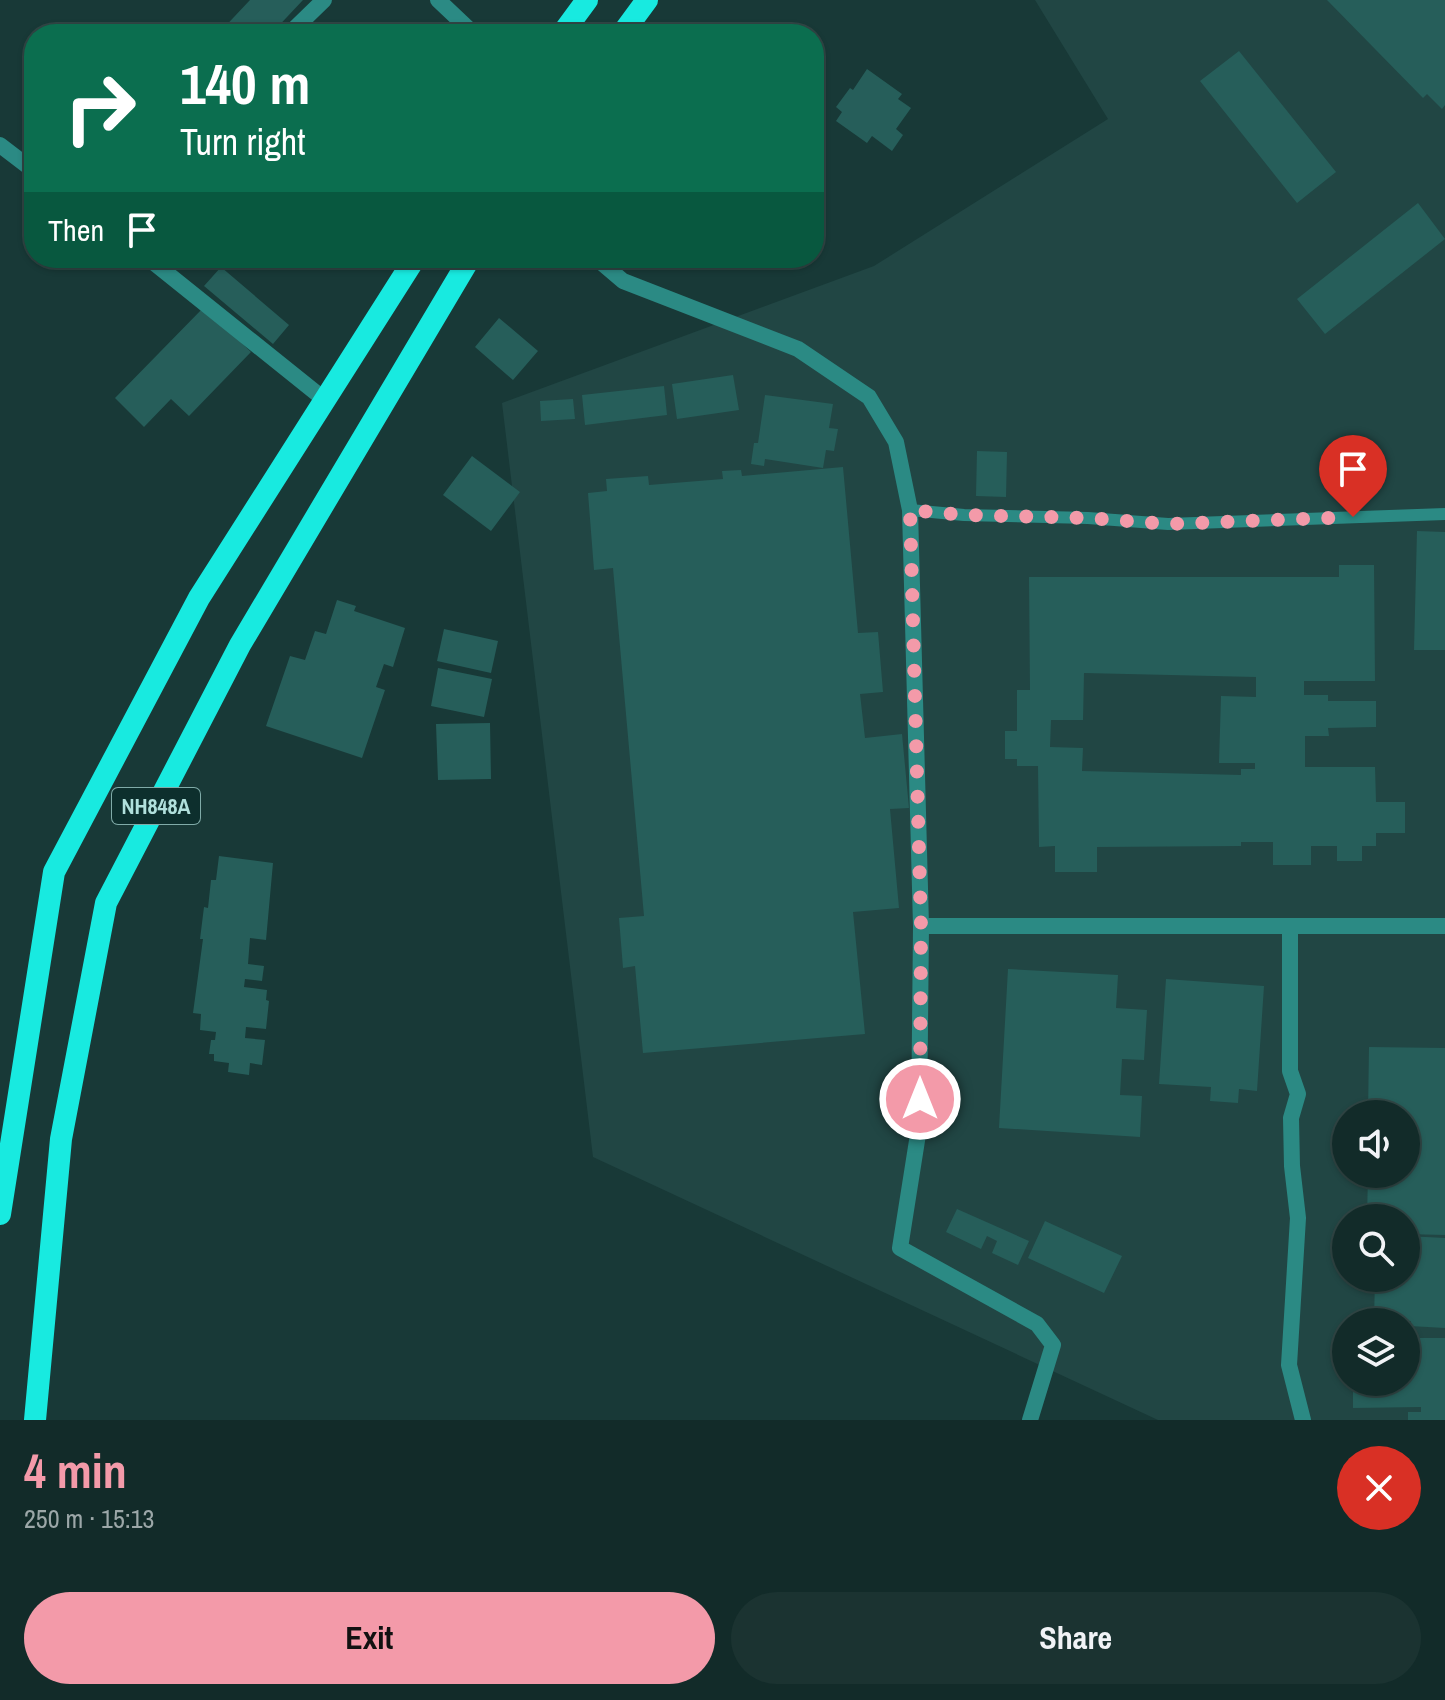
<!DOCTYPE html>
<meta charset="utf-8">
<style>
:root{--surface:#122b29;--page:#1b3331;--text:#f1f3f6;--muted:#9ca7a8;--line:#314746;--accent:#f39aa9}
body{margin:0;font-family:"Archivo Narrow",sans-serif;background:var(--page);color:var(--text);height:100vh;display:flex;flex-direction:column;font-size:30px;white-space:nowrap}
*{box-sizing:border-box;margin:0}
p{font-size:26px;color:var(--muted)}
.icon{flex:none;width:44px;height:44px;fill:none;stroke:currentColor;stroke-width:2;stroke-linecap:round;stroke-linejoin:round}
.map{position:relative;height:1420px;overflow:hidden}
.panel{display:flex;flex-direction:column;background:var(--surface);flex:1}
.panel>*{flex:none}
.hud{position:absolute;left:24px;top:24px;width:800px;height:244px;border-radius:32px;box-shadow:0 2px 6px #0004,0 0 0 2px var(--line);background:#0b6e4f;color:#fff;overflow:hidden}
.controls{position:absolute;left:1332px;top:1100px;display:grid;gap:16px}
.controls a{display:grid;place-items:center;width:88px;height:88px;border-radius:50%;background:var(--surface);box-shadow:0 2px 6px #0004,0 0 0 2px var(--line);font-size:40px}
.pin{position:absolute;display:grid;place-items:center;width:68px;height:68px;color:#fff;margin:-82px -34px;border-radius:50% 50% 50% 0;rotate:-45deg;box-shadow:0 0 8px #0007}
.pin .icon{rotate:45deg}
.me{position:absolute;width:88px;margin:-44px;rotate:0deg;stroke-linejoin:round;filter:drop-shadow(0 0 6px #0008)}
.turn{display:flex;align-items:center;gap:28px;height:168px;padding:0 24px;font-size:36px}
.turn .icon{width:104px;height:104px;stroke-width:2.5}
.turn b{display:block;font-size:56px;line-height:68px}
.then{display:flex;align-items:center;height:76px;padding:0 24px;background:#0003;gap:16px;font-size:30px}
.round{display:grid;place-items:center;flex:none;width:84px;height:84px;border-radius:42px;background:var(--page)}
.headline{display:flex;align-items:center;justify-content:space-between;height:136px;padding:0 24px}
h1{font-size:48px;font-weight:800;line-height:60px;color:var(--accent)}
.action{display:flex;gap:16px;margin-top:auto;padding:16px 24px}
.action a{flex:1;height:92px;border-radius:48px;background:var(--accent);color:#111;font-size:32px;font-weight:800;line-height:92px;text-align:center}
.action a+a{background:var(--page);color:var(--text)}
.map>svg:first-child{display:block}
.built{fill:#214644;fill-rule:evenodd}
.building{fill:#265e5a;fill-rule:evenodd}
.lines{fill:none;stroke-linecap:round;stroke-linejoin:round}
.service{stroke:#2b8a84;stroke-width:12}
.minor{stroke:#2b8a84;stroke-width:16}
.trunk{stroke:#18eae0;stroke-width:22}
.route{stroke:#f39aa9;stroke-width:14;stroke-dasharray:0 25.2}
.labels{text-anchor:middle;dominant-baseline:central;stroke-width:8;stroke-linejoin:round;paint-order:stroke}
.shield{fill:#0d2f2d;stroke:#80aba8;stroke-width:2}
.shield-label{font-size:22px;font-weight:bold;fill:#b1e0dc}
</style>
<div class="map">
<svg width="1445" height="1420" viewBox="0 0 1445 1420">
<rect width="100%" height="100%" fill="#183937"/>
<path class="built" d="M1035 0H1445V1420H1158L593 1157 502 403 874 266 1108 119ZM1346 1114H1406V1174H1346ZM1346 1218H1406V1278H1346ZM1346 1322H1406V1382H1346Z"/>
<path class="building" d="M250 0H303L271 34H218Z
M1327 0H1445V105L1442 109 1427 94 1423 98Z
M1239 51 1336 172 1297 203 1200 81Z
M867 69 902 94 898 99 911 108 896 129 903 135 892 151 872 136 867 143 836 121 842 112 836 107 850 88 853 90Z
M1418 203 1445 239 1325 334 1297 299Z
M295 258H312L304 267Z
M766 258H782L775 266Z
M221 267 289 325 273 344 204 286Z
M204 307 251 352 189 416 171 399 144 427 115 398Z
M499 318 538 351 513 380 475 347Z
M733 375 739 410 677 419 672 384Z
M664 386 667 415 585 425 582 395Z
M765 395 833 404 829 428 838 429 834 451 826 450 823 468 765 459 764 466 751 464 754 443H758Z
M573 399 575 419 541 421 540 401Z
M977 451 1007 452 1006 497 976 496Z
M472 456 520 492 491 531 443 495Z
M843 467 858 633 878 632 883 692 860 694 865 738 902 734 909 808 890 809 899 908 853 912 865 1034 643 1053 635 966 623 968 619 918 644 916 613 568 594 570 588 493 607 491 606 479 648 476 649 485 723 479 722 471 741 470 742 476Z
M1417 531 1445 532V650H1414Z
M1339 565H1374L1375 681H1304V695H1328V701H1376V727L1328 728 1329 736H1305V767H1375L1376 802H1405V833H1376V846H1362V861H1337V846H1311V865H1273V842H1241V846L1097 847V872H1055V846L1039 847 1038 766H1017V759H1005V731H1017V690H1030L1029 577H1339ZM1084 673 1256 677V697L1221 696 1219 763H1255V769H1241V775L1082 771 1083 748 1050 747 1051 720H1083Z
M337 600 356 606 354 611 405 628 393 667 384 664 376 687 385 690 362 758 266 726 290 656 305 660 315 631 326 634Z
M444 629 498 641 491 673 437 661Z
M438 668 492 679 484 717 431 706Z
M490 723 491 779 438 780 436 724Z
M219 856 273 863 266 940 250 938 248 964 264 966 262 981 245 979 244 987 267 990 266 1000 269 1001 266 1029 246 1027 245 1038 265 1040 262 1065 250 1063 249 1075 228 1072 229 1063 214 1061V1054H209L211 1040H215L216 1032 200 1030 201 1014 193 1013 203 939H200L204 907 208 908 211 880H216Z
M1008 969 1118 975 1116 1008 1147 1010 1144 1060 1122 1059 1120 1095 1142 1096 1140 1137 999 1128Z
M1166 979 1264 986 1257 1091 1239 1089 1238 1103 1210 1101 1211 1087 1159 1084Z
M1369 1047 1445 1048V1235L1406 1234V1218H1367L1368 1174H1406V1114H1368Z
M957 1209 1029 1241 1018 1265 992 1253 997 1241 987 1236 981 1249 946 1232Z
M1045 1221 1122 1256 1104 1293 1028 1258Z
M1406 1236 1445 1238V1328L1410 1326 1411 1321 1374 1320 1375 1278H1406Z
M1406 1338H1445V1420H1408V1412H1421V1407L1353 1408V1382H1406Z"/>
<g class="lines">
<path class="service" d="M910 510 964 515 1088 518 1168 524 1445 514"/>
<path class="minor" d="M438 0 474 34
M289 34 324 0
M0 145 34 171
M148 258 325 400
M596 258 623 281 798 349 869 397 896 442 910 510 921 926 919 1128 900 1248 1037 1324 1053 1345 1030 1420
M921 926H1445
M1290 926V1071L1298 1094 1291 1118 1292 1166 1298 1218 1289 1365 1303 1420"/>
<path class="trunk" d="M562 34 587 0
M622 34 647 0
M0 1214 54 872 199 598 415 258
M35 1420 61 1139 106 903 240 645 470 258"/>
</g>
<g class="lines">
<path class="route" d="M920 1099 921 926 910 510 964 515 1088 518 1168 524 1353 517"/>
</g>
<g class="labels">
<rect class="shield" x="112" y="788" width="88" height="36" rx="6"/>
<g class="shield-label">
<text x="156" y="806">NH848A</text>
</g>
</g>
</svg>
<div class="controls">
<a><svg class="icon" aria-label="sound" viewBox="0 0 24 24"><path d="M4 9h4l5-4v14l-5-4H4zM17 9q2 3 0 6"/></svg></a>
<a><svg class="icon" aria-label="search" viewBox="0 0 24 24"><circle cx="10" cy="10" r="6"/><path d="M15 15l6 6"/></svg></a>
<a><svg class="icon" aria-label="layers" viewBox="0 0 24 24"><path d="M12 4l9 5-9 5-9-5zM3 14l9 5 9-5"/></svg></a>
</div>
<div class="pin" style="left:1353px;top:517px;background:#d93025"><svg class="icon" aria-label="arrive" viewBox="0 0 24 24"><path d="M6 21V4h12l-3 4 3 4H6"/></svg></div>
<svg class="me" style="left:920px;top:1099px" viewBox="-20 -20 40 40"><circle r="17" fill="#f39aa9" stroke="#fff" stroke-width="3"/><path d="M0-11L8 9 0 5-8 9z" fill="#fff"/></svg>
<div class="hud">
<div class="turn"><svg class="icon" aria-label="right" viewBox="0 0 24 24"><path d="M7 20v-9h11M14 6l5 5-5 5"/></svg><div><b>140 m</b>Turn right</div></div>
<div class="then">Then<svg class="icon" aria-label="arrive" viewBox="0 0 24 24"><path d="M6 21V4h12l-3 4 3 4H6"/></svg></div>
</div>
</div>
<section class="panel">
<div class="headline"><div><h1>4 min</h1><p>250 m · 15:13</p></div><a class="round" style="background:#d93025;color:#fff"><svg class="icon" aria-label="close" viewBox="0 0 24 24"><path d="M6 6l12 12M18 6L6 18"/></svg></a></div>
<div class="action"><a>Exit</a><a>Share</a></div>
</section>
